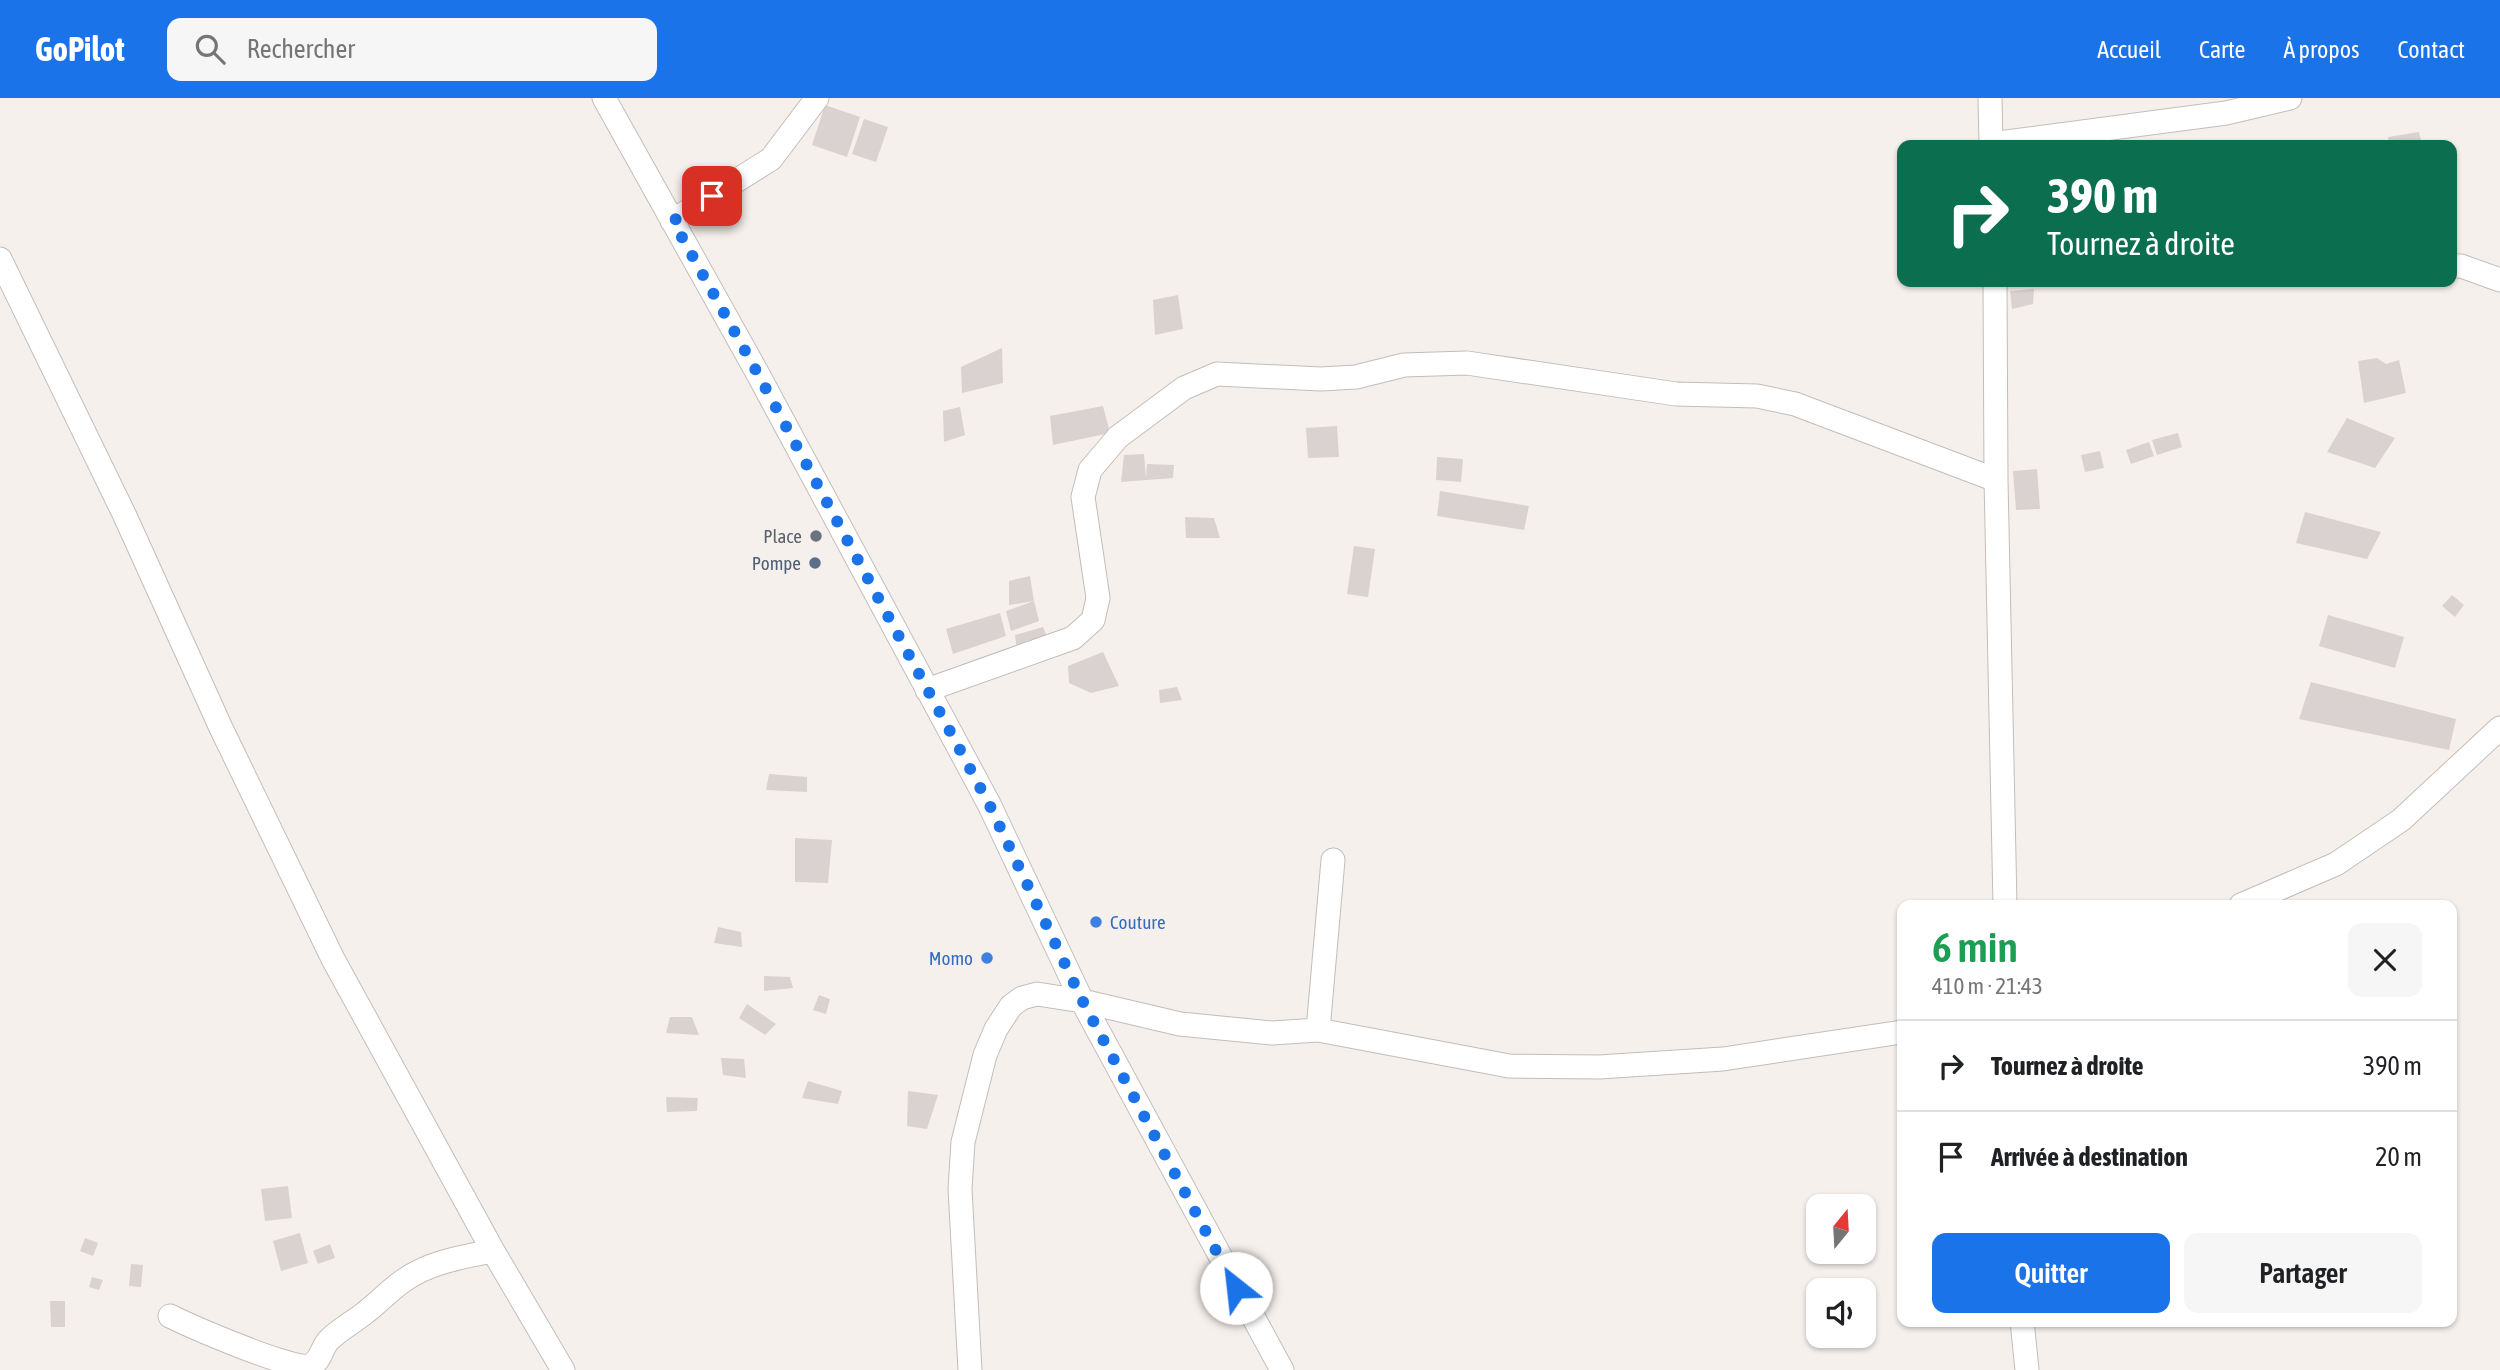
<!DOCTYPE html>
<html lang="fr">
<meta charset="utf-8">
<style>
:root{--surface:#fff;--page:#f6f6f6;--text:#202124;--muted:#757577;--line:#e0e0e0;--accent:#1a73e8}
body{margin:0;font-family:"Asap Condensed",sans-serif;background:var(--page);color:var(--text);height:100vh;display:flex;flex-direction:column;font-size:26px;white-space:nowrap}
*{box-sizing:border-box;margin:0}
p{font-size:23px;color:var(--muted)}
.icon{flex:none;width:38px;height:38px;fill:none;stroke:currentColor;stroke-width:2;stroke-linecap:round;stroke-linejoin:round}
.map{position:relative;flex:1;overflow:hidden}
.side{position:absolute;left:1897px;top:802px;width:560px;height:427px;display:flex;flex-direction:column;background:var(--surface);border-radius:14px;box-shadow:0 2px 5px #0004}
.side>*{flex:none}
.hud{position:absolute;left:1897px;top:42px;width:560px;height:147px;border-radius:14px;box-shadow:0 2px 5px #0004;background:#0b6e4f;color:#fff;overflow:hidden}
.needle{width:46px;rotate:18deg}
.controls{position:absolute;left:1806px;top:1096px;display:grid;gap:14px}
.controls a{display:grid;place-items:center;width:70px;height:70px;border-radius:14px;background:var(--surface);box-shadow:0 2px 5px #0004;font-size:35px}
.pin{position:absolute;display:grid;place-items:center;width:60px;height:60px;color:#fff;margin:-30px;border-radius:14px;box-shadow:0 4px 10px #0006}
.me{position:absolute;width:77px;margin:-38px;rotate:331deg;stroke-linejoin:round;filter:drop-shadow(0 0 5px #0008)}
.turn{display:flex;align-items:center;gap:24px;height:147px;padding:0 35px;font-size:32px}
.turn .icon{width:91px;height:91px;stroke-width:2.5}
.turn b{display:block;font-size:49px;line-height:60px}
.round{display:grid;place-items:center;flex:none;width:74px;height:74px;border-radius:14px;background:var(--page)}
.head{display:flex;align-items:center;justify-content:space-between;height:119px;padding:0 35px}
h1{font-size:42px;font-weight:600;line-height:52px;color:#1e9e55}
.action{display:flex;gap:14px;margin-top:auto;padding:14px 35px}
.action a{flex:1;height:80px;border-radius:14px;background:var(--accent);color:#fff;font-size:28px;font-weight:600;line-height:80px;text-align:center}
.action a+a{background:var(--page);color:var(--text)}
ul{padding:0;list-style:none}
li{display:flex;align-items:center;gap:21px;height:91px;padding:0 35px;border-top:2px solid var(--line)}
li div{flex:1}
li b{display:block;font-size:26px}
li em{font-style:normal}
header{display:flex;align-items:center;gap:42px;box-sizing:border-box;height:98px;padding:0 35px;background:var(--accent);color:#fff}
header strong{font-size:33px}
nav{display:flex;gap:38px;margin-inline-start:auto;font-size:24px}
.search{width:490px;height:63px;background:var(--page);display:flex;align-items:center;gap:18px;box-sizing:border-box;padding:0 24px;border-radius:14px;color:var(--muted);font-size:26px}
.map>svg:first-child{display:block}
.building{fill:#d9d2d0}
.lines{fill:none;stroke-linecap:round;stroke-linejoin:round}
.minor-casing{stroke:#c3bdba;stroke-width:25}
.minor{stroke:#fff;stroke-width:23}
.route{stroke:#1a73e8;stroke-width:12;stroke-dasharray:0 21.6}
.worship-dot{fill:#6b7280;stroke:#f6f0ed;stroke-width:2.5}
.service-dot{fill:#5c6f8a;stroke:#f6f0ed;stroke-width:2.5}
.shop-dot{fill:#3f7fe0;stroke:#f6f0ed;stroke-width:2.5}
.labels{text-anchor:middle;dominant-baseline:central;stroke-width:5;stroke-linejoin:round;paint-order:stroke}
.worship-label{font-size:19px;fill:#5b616d;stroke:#f6f0ed;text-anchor:end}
.service-label{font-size:19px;fill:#4e5e75;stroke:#f6f0ed;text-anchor:end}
.shop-label{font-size:19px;fill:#366cbe;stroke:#f6f0ed;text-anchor:start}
</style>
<header>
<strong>GoPilot</strong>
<div class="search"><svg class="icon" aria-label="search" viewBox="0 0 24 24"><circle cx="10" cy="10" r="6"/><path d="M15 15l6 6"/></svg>Rechercher</div>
<nav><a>Accueil</a><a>Carte</a><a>À propos</a><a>Contact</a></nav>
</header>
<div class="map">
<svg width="2500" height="1272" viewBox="0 0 2500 1272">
<rect width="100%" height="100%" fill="#f6f0ed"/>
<path class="building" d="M825 7 860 19 847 59 812 47Z
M864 21 888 29 876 64 852 56Z
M2419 34 2422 47H2389L2388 39Z
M2034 191 2033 206 2012 211 2010 193Z
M1178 197 1183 231 1155 237 1153 202Z
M1002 250 1003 285 962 295 961 269Z
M2377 260 2386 266 2399 262 2406 295 2364 305 2358 263Z
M1103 308 1110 335 1053 347 1050 318Z
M960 309 965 337 944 344 943 313Z
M2347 320 2395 340 2375 370 2327 354Z
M1337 328 1339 359 1308 360 1306 330Z
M2178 335 2182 349 2157 357 2152 342Z
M2149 344 2154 358 2131 366 2126 352Z
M2100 353 2104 370 2085 374 2081 357Z
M1144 356 1146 380 1147 366 1174 367 1173 380 1121 384 1124 357Z
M1437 359 1463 361 1461 384 1436 382Z
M2037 371 2040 411 2016 412 2013 373Z
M1440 393 1529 408 1524 432 1437 418Z
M2305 414 2381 434 2367 461 2296 445Z
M1185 419 1214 420 1220 440H1186Z
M1354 448 1375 451 1368 499 1347 496Z
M1030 478 1034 503 1009 507V483Z
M2452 497 2464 507 2455 519 2442 508Z
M1034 503 1039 523 1011 533 1006 513Z
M1000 515 1006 538 953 556 946 531Z
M2328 517 2404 539 2395 570 2319 548Z
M1043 529 1049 543 1017 553 1015 537Z
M1103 554 1119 588 1091 595 1069 585 1068 568Z
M2311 584 2456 621 2449 652 2299 621Z
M1177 589 1182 602 1160 605 1159 592Z
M769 676 807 679V694L766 692Z
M795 740 832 742 828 785 795 784Z
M718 829 741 834 742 849 714 845Z
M764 878 790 879 793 890 764 893Z
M819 897 830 901 826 916 813 912Z
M747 906 776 926 765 937 739 920Z
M670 919H692L699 937 666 935Z
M721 960 744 961 746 980 723 977Z
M808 983 842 993 838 1006 802 1000Z
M908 993 938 997 927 1031 907 1028Z
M666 999 698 1000 697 1013 667 1014Z
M288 1088 292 1120 265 1123 261 1091Z
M300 1135 308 1165 281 1173 273 1143Z
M85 1140 98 1145 93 1158 80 1153Z
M330 1146 335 1160 318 1166 313 1153Z
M131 1166 143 1167 141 1189 129 1188Z
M92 1179 103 1182 99 1192 89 1189Z
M50 1203H65V1229H51Z"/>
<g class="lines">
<g class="minor-casing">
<path id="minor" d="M604 0 759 278 989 706 1082 903 1282 1272
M1990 0 1991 47
M1991 46 2226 15 2290 0
M672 123 771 61 817 0
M0 161 125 418 221 630 333 861 493 1153 563 1272
M2452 168H2461L2500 182
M1995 184 1996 382 2005 807
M927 592 1073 540 1093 522 1098 500 1083 399 1090 372 1118 339 1184 290 1217 276 1321 281 1356 279 1404 267 1467 265 1676 296 1757 298 1795 306 1996 382
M2241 807 2336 766 2401 722 2500 630
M1318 932 1509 968 1599 969 1723 961 1902 934
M170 1218C190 1228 291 1272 309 1268 321 1264 321 1251 328 1243 338 1232 354 1224 366 1214 379 1204 390 1192 403 1183 429 1164 463 1159 493 1153
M2022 1223 2027 1272
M970 1272 960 1091 963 1044 985 957 996 931 1011 908 1022 900 1037 896 1082 903 1180 926 1272 935 1318 932 1333 762"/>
</g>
<use href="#minor" class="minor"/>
</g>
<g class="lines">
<path class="route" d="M712 98 673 123 759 278 989 706 1082 902 1236 1190"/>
</g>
<circle class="worship-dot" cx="816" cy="438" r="7"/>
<circle class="service-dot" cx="815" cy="465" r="7"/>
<g class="shop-dot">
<circle cx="1096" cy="824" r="7"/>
<circle cx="987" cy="860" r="7"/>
</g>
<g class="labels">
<g class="worship-label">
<text x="802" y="438">Place</text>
</g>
<g class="service-label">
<text x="801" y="465">Pompe</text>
</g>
<g class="shop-label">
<text x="1110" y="824">Couture</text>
<text x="973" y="860" text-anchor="end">Momo</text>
</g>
</g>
</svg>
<div class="controls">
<a><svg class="needle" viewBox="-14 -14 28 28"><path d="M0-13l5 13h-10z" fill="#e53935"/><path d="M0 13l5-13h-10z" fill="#757577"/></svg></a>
<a><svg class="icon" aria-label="sound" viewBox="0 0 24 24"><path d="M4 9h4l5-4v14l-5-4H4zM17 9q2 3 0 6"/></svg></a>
</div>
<div class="pin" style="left:712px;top:98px;background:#d93025"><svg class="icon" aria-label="arrive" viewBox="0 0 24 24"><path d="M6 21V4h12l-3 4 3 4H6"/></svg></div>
<svg class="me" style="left:1236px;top:1190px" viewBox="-20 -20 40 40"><circle r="19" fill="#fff"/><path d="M0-13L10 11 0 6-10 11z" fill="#1a73e8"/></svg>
<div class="hud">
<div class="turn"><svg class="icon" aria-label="right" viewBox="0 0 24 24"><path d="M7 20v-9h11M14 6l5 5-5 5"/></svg><div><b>390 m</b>Tournez à droite</div></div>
</div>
<section class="side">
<div class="head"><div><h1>6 min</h1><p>410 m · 21:43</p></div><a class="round"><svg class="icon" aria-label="close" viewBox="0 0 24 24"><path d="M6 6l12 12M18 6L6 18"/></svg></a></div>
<ul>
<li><svg class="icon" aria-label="right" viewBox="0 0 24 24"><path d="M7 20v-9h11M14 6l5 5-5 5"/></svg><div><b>Tournez à droite</b></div><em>390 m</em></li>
<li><svg class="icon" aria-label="arrive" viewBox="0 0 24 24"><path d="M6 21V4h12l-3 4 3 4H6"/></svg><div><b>Arrivée à destination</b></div><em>20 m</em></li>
</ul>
<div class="action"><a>Quitter</a><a>Partager</a></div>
</section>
</div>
